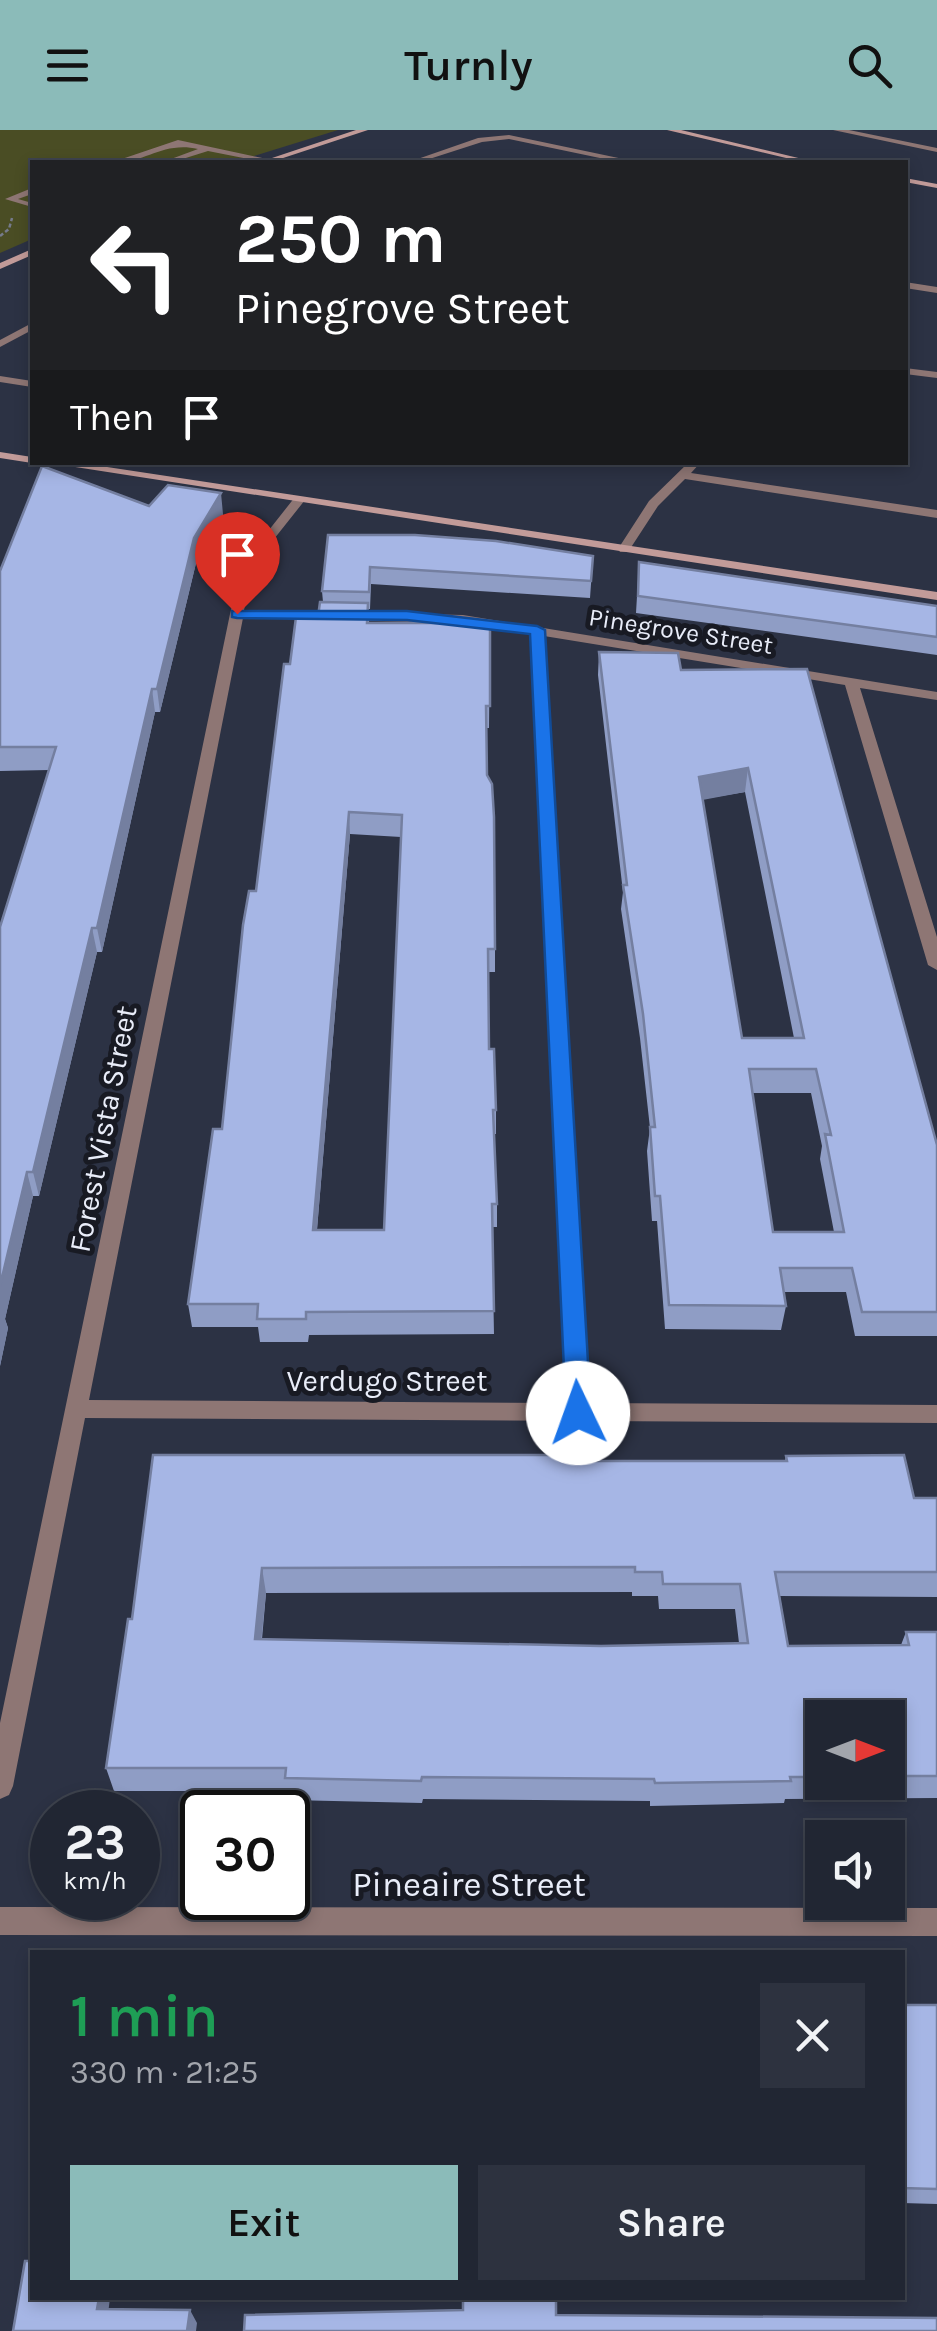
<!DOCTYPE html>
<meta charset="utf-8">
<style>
:root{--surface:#212633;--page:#2d323f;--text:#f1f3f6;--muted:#a2a5ac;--line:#3e434e;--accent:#8bbbb9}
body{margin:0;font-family:Karla,sans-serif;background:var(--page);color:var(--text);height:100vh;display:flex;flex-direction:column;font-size:38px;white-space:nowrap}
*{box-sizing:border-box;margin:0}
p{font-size:32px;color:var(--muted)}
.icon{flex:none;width:55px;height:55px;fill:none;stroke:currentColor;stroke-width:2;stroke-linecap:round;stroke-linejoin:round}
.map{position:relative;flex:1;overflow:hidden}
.panel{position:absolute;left:30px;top:1820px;width:875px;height:350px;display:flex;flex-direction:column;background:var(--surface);border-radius:0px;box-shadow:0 5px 15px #0003,0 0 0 2px var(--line)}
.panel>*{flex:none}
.top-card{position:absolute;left:30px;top:30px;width:878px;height:305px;border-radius:0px;box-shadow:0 5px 15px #0003,0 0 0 2px var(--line);background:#202124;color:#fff;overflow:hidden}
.needle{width:65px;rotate:90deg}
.controls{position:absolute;left:805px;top:1570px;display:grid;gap:20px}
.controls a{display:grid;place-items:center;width:100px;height:100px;border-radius:0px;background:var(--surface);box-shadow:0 5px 15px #0003,0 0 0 2px var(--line);font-size:50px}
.speed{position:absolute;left:30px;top:1660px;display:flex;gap:20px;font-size:50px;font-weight:700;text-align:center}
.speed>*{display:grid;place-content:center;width:130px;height:130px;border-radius:50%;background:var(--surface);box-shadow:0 5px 15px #0003,0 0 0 2px var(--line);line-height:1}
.speed small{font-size:25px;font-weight:400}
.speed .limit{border:5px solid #111;border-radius:15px;background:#fff;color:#111}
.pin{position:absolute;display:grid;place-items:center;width:85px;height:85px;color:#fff;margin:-102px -42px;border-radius:50% 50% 50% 0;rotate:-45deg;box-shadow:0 0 10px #0007}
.pin .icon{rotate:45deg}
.me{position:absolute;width:110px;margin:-55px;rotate:357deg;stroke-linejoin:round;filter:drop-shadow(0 0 8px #0008)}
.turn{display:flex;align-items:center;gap:35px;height:210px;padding:0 40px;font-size:45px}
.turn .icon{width:130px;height:130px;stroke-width:2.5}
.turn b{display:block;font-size:70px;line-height:85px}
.then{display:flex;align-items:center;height:95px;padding:0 40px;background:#0003;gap:20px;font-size:38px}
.round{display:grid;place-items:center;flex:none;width:105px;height:105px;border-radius:0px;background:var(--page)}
.overview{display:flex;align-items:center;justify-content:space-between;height:170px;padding:0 40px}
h1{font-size:60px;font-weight:600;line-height:75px;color:#1e9e55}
.cta{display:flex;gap:20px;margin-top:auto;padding:20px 40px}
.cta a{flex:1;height:115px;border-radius:0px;background:var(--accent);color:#111;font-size:40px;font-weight:600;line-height:115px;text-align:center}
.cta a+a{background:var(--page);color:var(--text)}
header{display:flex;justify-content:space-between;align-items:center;height:130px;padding:0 40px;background:var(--accent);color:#111;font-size:45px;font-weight:600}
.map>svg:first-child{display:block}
.green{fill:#4a4d24}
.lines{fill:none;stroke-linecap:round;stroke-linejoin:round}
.path{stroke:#767b8b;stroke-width:2.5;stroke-dasharray:4 2.5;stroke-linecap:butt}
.lane{fill:#8e7674;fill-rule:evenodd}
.street{fill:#8e7674;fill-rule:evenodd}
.secondary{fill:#c29b99;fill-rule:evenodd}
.wall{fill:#8f9dc5;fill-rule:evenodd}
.shaded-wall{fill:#747fa0}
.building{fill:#a6b6e5;stroke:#747fa0;stroke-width:2.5;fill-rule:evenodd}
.route{fill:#1a73e8;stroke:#114b97;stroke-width:2.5}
.labels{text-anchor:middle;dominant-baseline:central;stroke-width:10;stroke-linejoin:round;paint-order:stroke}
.far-street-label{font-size:25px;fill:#e9edf9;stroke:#181a23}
.street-label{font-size:30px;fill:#e9edf9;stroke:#181a23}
.near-street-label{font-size:35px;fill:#e9edf9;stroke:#181a23}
</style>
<header><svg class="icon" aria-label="menu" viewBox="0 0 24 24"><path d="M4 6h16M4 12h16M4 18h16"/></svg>Turnly<svg class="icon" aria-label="search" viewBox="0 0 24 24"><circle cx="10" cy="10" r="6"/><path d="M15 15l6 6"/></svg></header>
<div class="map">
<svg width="937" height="2201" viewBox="0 0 937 2201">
<rect width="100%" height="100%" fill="#2c3244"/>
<path class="green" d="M0 0H338L235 32H32V109L0 123Z"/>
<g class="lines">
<path class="path" d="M0 106 9 99 12 88"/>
<path class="lane" d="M178 10 267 29 271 31 263 32 208 21 173 32H163L198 19C162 11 145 34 113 32Z
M32 58V64L18 69 32 73V77L5 69Z"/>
<path class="street" d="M833 0H849L937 18V22Z
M509 5 628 30 632 32H619L509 9 482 12 420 32H409L478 8Z
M905 152 937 157V163L905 158Z
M32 193V200L0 217V210Z
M905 238 937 242V248L905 244Z
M0 246 32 251V257L0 252Z
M689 332H701L691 343 937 380V388L685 349 658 376 628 422H620L618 419 649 371Z
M295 367 305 370 255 433 244 480 463 485 937 562V570L860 558 937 807V840L928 835 845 555 544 506 589 1273 937 1275V1293L85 1288 13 1656 9 1665 0 1669V1593L230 484 243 433ZM243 488 463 493 530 504 567 1273 89 1270Z
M0 1777 937 1778V1806L0 1805Z"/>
<path class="secondary" d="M356 0H368L271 32H260Z
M667 0H681L815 32H803Z
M905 48 937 54V58L905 52Z
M32 119V125L0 139V133Z
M0 322 32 327V332H36L32 333 0 328Z
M43 332H74L937 462V470Z"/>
</g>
<path class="wall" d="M149 376 223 384 197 429 160 582H155L102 822H97L39 1066H33L5 1189 8 1198 0 1236V797L49 640 0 641V441Z
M328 405 593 426 590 468 371 454 370 479H368L369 493H490L489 598H486L495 819V842H488L489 919 496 980V1004H494L497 1074V1097H492L494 1204 309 1205 308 1212H260L258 1197H192L188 1174 222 999 290 534 318 487 323 472 322 461ZM350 704 401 707 384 1100H317Z
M639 432 937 476V525L636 483Z
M599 522 681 540 807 539 937 1015V1206H855L846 1162H784L786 1176 781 1200 665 1199 657 1091H652L647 1021 650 998 640 908 621 779 623 762 598 545ZM745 662 794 908H742L703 669ZM752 963H811L822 1016 820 1029 834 1102H773Z
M153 1325 587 1331H785L786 1326 914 1368H937V1467L780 1466 788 1516 901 1515 906 1502H937V1668L785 1669 784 1673 650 1676V1671L423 1669 422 1673 289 1670 288 1661H114L106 1638 132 1489ZM632 1462V1466H658L659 1479H735L739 1513 601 1516 262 1509 266 1463ZM822 1588H888V1652H822Z
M902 1875H937V2074L902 2073Z"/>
<path class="shaded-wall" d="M221 363 223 384 197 429 160 582 157 559 194 408Z
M152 559 155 582 102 822 97 798Z
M748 638 745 662 697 671 699 647Z
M349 682 350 704 315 1123 313 1100Z
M92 798 97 822 39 1066 33 1042Z
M27 1042 33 1066 5 1189 8 1198 0 1236V1156Z
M262 1438 266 1463 259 1533 255 1509Z
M99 2168H110L107 2192 97 2179Z
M190 2180 197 2193 196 2201H187Z"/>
<path class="building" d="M42 336 149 376 168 355 221 363 194 408 157 559H152L97 798H92L33 1042H27L0 1156V797L56 617H0V441Z
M328 405H415L496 411 593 426 591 451 370 437 369 462 322 461Z
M639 432 937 476V507L638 466Z
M320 472 368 473 367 493H490V576H486L487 645 492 654 494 687 495 819H488L489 919H494L496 980H493L497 1074H492L494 1181 306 1182V1189H257L258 1174H188L213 999H222L243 795 249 761H256L284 534H290L296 487H318ZM349 682 402 685 384 1100H313Z
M599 522 678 523 681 540 807 539 937 1015V1182H862L852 1138H780L786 1176 669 1175 660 1066H655L650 997H655L643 884 623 755H627ZM748 638 804 908H742L699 647ZM749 939H816L831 1005 825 1004 844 1102H773Z
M153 1325H587V1331H787L786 1326 904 1325 914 1368H937V1442H775L788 1516 909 1515 906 1502H937V1646H888V1588H822V1647H790L791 1651 655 1653 654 1649 422 1647 421 1651 285 1648 286 1638H106L128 1489H132ZM635 1437V1442H662L663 1454H740L748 1513 601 1516 255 1509 262 1438Z
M902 1875H937V2059L902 2058Z
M25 2131H32V2168H99L97 2179 190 2180 187 2201H13Z
M463 2168H556V2185L937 2188V2201H244L245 2185 463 2180Z"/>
<path class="route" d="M232 481H407L537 496 545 500 591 1283 587 1290H570L566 1283 530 504 407 490 237 488 232 487Z"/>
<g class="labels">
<g class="far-street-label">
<text transform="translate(681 501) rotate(9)">Pinegrove Street</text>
</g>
<g class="street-label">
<text transform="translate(103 999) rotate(-79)">Forest Vista Street</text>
<text x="387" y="1251">Verdugo Street</text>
</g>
<g class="near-street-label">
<text x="469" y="1754">Pineaire Street</text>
</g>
</g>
</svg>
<div class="controls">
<a><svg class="needle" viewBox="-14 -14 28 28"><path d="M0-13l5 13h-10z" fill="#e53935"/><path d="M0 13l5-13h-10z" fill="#a2a5ac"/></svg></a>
<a><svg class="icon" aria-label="sound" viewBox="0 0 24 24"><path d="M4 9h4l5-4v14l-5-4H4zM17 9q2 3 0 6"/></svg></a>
</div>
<div class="speed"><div>23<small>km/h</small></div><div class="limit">30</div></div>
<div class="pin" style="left:237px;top:484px;background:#d93025"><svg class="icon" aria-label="arrive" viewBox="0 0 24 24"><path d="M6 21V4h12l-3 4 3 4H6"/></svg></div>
<svg class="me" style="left:578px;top:1283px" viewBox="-20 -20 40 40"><circle r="19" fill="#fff"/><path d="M0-13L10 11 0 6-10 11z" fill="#1a73e8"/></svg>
<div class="top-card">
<div class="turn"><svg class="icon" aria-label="left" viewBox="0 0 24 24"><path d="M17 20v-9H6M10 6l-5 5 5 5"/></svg><div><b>250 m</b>Pinegrove Street</div></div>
<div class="then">Then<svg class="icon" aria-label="arrive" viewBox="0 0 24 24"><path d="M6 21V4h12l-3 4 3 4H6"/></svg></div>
</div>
<section class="panel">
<div class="overview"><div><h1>1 min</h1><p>330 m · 21:25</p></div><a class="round"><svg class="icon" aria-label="close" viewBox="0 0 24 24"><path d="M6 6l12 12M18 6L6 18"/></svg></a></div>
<div class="cta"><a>Exit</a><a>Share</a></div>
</section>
</div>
